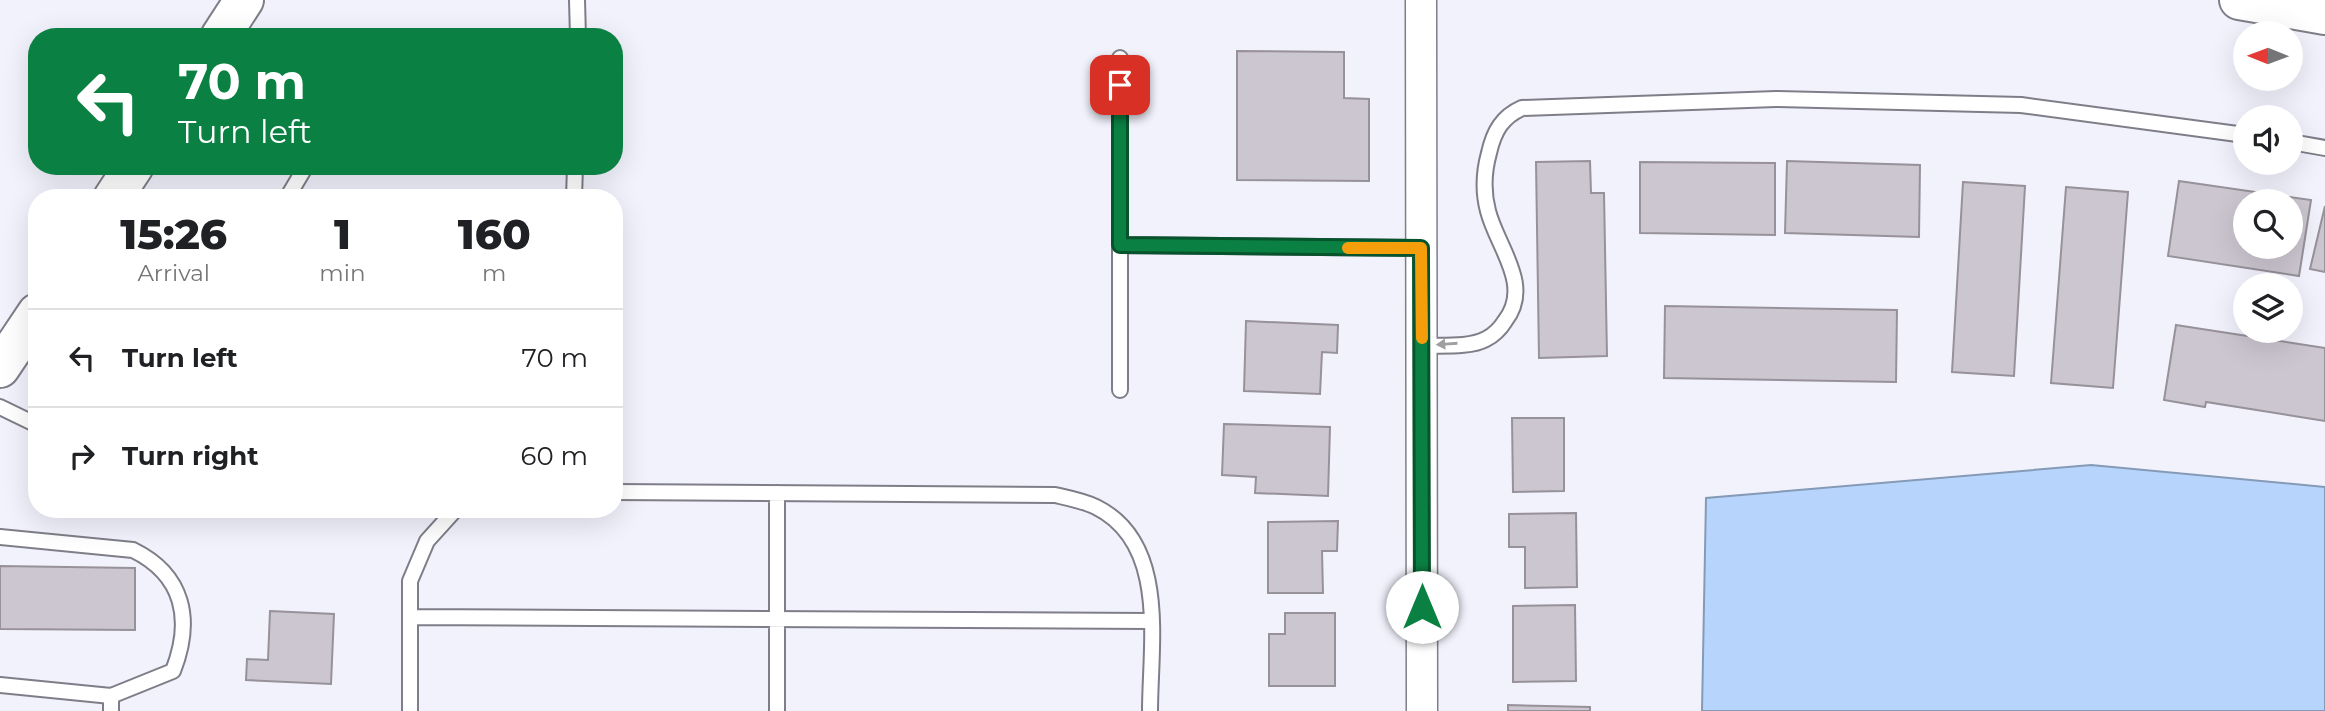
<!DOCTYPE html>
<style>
:root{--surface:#fff;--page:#f6f6f6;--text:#202124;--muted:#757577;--line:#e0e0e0}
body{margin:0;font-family:Montserrat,sans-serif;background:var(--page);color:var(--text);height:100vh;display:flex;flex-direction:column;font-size:26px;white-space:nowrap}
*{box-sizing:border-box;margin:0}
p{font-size:23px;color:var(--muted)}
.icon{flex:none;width:38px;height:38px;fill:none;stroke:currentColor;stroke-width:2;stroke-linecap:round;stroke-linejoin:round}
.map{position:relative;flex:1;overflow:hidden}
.sheet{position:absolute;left:28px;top:189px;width:595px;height:329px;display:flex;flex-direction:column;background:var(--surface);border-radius:28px;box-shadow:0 7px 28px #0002}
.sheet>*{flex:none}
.guide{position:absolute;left:28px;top:28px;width:595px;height:147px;border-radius:28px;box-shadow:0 7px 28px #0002;background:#0b8043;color:#fff;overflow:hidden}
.needle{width:46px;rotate:271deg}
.controls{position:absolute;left:2233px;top:21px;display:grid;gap:14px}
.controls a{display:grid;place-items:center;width:70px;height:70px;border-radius:50%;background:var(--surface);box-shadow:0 7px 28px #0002;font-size:35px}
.pin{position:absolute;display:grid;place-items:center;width:60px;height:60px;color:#fff;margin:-30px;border-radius:14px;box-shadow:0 4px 10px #0006}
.me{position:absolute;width:77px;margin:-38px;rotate:0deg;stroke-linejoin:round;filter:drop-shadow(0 0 5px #0008)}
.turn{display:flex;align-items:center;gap:24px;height:147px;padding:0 35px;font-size:32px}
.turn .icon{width:91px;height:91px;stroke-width:2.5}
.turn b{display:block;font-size:49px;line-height:60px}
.eta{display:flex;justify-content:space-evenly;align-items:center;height:119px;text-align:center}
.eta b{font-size:42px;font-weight:800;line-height:49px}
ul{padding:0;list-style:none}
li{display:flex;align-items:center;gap:21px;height:98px;padding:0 35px;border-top:2px solid var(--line)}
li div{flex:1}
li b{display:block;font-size:26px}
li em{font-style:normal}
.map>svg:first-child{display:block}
.water{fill:#b7d5fc;stroke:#859ab6;stroke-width:2}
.building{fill:#ccc6d0;stroke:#97919a;stroke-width:2;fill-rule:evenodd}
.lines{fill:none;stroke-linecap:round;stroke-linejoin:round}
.lane-casing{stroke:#7f7e88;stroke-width:18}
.street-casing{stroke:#7f7e88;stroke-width:33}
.secondary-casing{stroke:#7f7e88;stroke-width:42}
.lane{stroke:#fff;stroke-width:14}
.street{stroke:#fff;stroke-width:30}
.secondary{stroke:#fff;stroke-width:38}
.oneway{fill:#9f9fa0}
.route-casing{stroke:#07532c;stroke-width:18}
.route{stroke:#0b8043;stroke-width:12}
.slow{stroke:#f59e0b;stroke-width:12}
</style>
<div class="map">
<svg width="2325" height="711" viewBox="0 0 2325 711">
<rect width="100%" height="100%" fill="#f2f2fd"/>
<path class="water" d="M2091 465 2325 487V711H1702L1706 498Z"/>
<path class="building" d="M1237 51 1344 52V98L1369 99V181L1237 180Z
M1590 161 1591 193H1604L1607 356 1539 358 1536 162Z
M1787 161 1920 165 1919 237 1785 233Z
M1640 162 1775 163V235L1640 233Z
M2179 181 2311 200 2299 276 2168 256ZM2245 201H2291V247H2245Z
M1963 182 2025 186 2014 376 1952 372Z
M2066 187 2128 192 2113 388 2051 383Z
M2325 206V272L2310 269Z
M1665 306 1897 310 1896 382 1664 378Z
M1246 321 1338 325 1337 353 1322 352 1320 394 1244 391Z
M2176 325 2325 348V421L2206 402 2205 407 2164 400Z
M1512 418H1564V491L1513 492Z
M1224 424 1330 427 1328 496 1255 493 1256 477 1222 475Z
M1576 513 1577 587 1525 588V547H1509V514Z
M1338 521 1337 551H1322L1323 593H1268V522Z
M0 566 135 568V630L0 629Z
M1575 605 1576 681 1513 682V606Z
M270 611 334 614 331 684 246 680 247 659 268 660Z
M1285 613H1335V686H1269V634H1285Z
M1508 705 1590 707V711H1508Z"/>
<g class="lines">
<g class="lane-casing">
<path id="lane" d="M577 0 578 37
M2291 142 2325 148
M287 198 306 166
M574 198 575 166
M1120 245 1421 248
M1422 346C1441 345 1469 348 1486 339 1494 335 1500 329 1505 321 1533 285 1497 247 1488 211 1483 192 1484 171 1489 153 1494 131 1502 117 1522 108L1776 99 2021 105 2245 135
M1120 390V58
M0 407 37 425
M614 492 1055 495C1068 498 1084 501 1096 507 1169 543 1150 645 1150 711
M0 537 133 550C184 575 193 620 173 671L111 696
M410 617 1150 621
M0 685 111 696V711
M410 711V581L427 541 456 509
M777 711V493"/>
</g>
<g class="street-casing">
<path id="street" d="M1421 0 1422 711"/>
</g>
<g class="secondary-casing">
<path id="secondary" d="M2239 0 2325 15
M220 37 244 0
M113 198 134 166
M0 368 37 313"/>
</g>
<use href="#lane" class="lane"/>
<use href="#street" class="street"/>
<use href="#secondary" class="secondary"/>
</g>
<defs><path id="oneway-solid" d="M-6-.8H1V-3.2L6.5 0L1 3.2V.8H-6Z" transform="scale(1.75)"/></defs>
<use class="oneway" href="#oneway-solid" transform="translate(1447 344) rotate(176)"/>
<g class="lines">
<g class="route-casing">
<path id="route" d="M1120 85V245L1421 248 1422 607"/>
</g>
<use href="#route" class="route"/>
<path class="slow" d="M1348 248H1421L1422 338"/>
</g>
</svg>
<div class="controls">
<a><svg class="needle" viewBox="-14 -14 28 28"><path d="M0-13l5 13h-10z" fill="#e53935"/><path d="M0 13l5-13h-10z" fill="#757577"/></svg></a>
<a><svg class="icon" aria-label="sound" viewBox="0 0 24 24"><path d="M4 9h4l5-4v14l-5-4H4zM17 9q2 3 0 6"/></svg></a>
<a><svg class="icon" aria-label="search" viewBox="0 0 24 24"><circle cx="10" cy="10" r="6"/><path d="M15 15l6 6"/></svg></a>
<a><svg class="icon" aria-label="layers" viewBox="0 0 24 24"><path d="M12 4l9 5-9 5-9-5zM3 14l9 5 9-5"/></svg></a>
</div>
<div class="pin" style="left:1120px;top:85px;background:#d93025"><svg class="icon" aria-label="arrive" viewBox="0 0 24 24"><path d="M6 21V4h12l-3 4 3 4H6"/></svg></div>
<svg class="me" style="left:1422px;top:607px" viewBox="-20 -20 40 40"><circle r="19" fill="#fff"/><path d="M0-13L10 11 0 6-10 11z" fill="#0b8043"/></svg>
<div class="guide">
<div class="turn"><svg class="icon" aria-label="left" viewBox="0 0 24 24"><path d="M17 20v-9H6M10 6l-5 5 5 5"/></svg><div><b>70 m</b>Turn left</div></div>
</div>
<section class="sheet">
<div class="eta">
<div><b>15:26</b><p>Arrival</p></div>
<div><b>1</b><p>min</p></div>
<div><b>160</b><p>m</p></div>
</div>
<ul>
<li><svg class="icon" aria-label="left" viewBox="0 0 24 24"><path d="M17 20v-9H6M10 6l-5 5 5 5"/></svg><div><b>Turn left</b></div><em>70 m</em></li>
<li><svg class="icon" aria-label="right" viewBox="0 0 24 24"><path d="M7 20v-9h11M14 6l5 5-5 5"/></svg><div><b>Turn right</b></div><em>60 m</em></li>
</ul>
</section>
</div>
